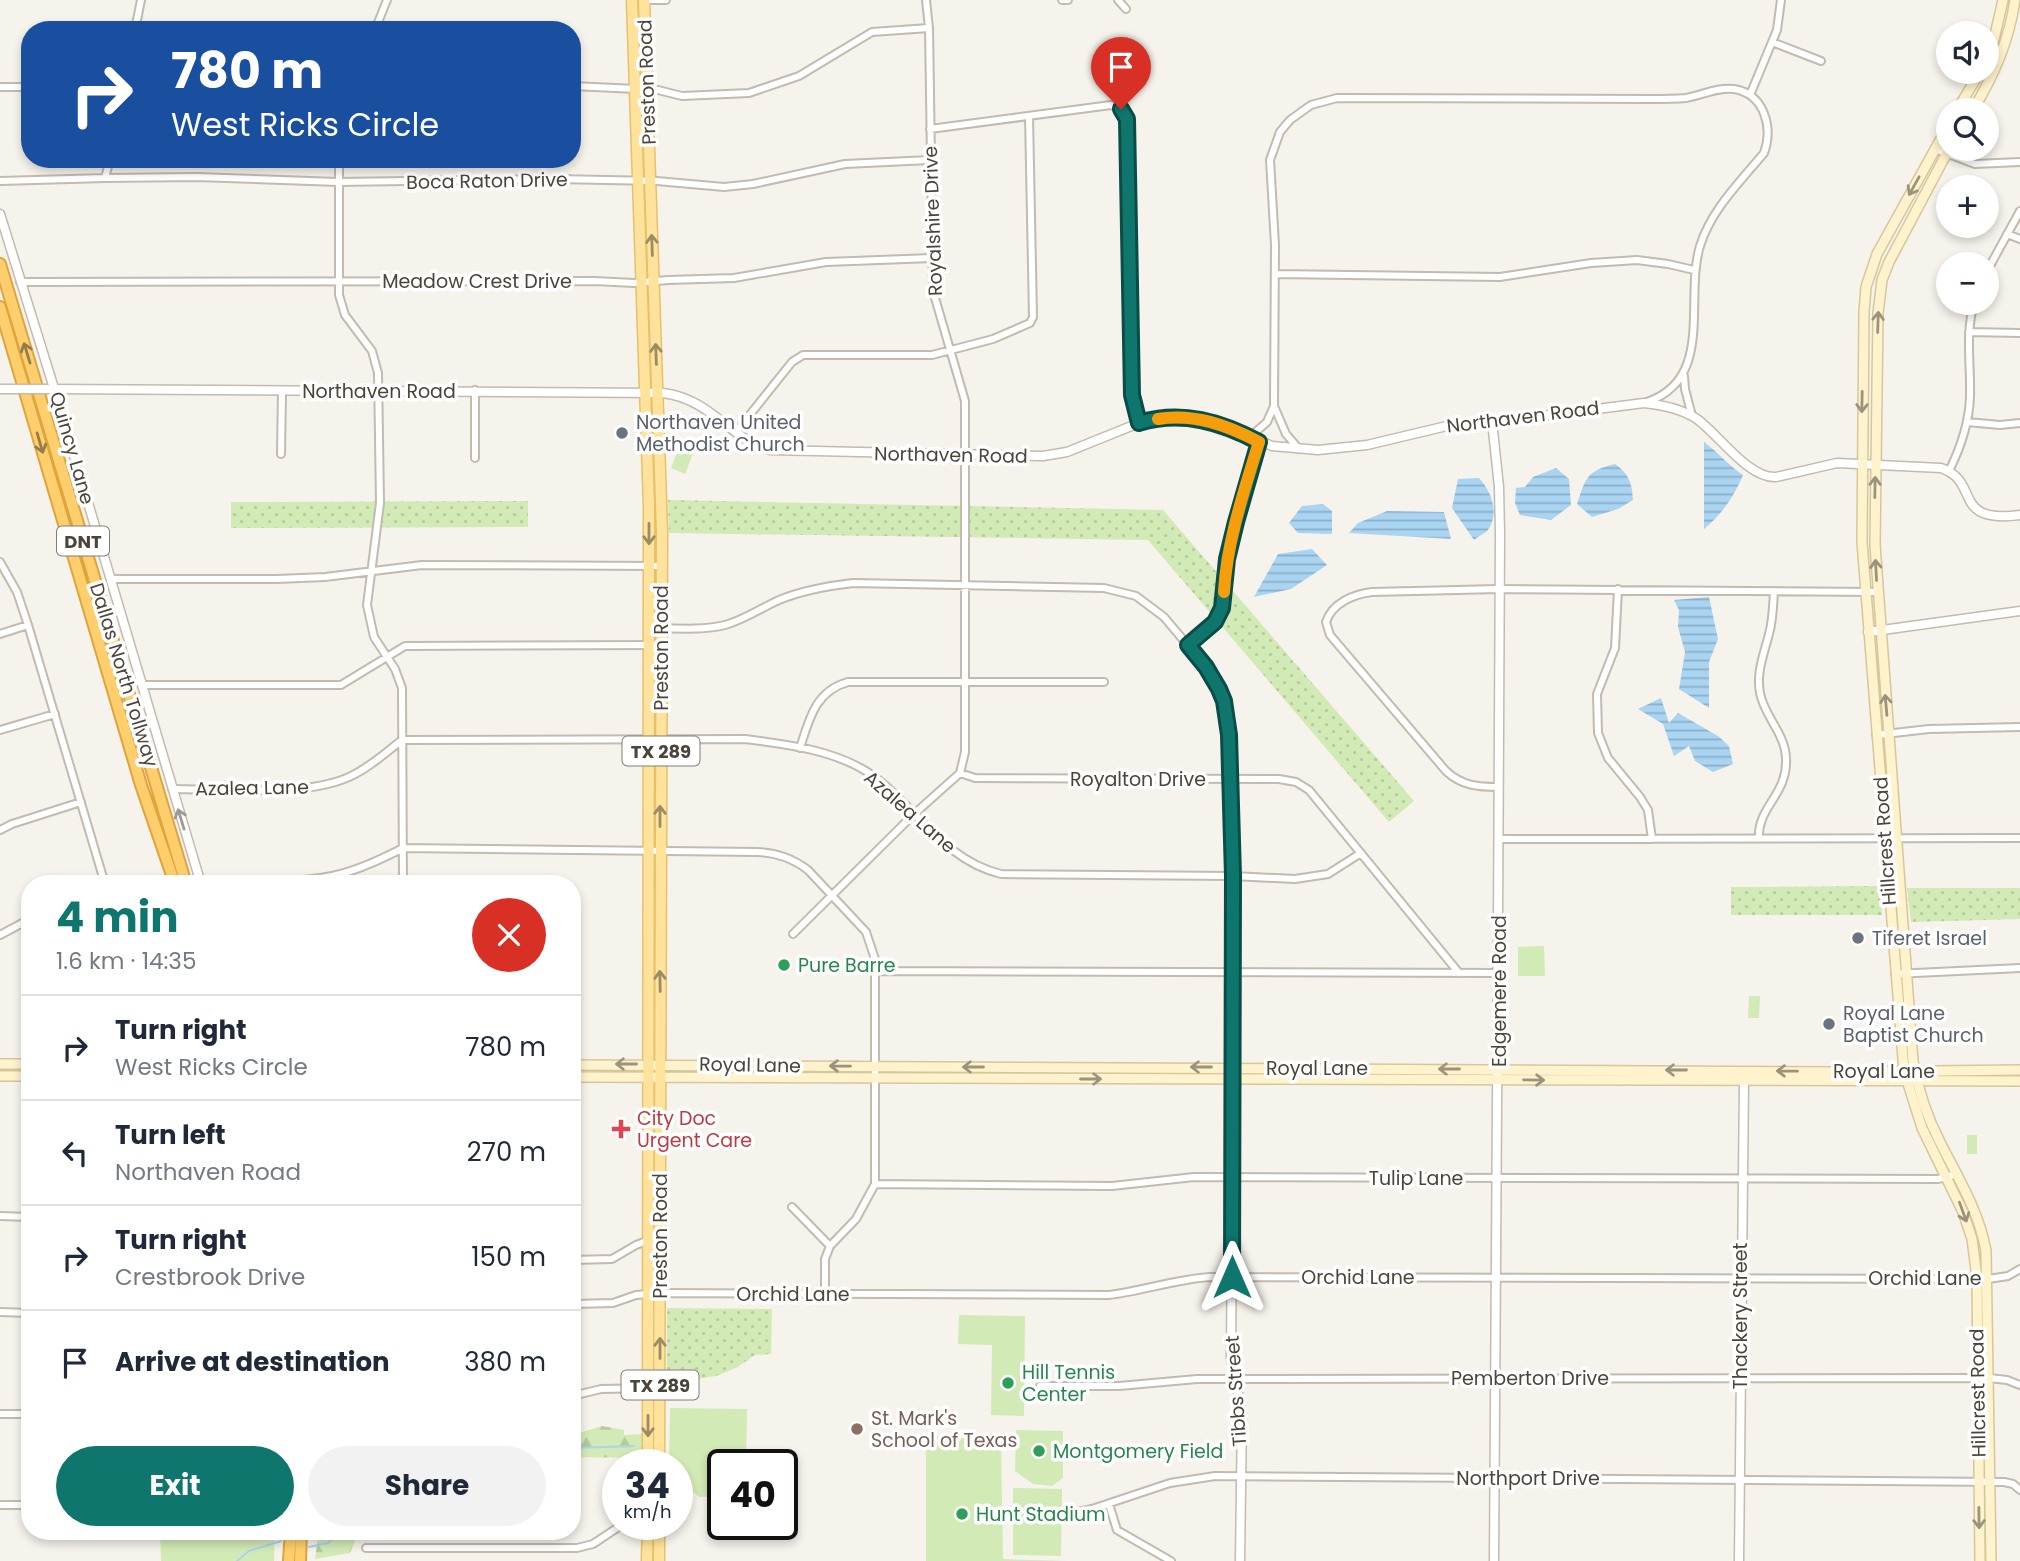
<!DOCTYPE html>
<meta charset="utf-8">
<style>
:root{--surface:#fff;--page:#f2f2f3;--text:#1f2937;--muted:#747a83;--line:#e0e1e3;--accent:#0f766e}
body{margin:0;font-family:Poppins,sans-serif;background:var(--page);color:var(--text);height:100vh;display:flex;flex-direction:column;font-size:26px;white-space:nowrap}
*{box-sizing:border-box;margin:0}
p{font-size:23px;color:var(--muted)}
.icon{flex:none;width:38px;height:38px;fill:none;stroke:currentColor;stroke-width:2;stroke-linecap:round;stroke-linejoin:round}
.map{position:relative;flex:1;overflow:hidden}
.sheet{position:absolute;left:21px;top:875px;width:560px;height:665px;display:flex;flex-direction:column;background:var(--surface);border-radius:28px;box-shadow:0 4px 10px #0003}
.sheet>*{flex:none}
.top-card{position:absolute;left:21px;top:21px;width:560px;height:147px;border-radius:28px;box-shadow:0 4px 10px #0003;background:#1a4fa0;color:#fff;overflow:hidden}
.fabs{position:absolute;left:1936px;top:21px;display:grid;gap:14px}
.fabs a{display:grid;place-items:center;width:63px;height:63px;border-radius:50%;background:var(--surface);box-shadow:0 4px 10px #0003;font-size:35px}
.speed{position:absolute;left:602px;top:1449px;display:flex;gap:14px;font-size:35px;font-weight:700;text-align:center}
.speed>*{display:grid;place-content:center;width:91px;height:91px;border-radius:50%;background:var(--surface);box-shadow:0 4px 10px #0003;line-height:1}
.speed small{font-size:18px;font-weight:400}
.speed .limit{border:4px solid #111;border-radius:10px;background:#fff;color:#111}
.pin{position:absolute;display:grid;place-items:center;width:60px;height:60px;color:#fff;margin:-72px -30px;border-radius:50% 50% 50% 0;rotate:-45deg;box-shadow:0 0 7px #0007}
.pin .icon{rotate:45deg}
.me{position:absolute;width:77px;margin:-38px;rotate:0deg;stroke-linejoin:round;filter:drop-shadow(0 0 5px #0008)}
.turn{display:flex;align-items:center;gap:24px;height:147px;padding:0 35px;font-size:32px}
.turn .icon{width:91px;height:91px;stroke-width:2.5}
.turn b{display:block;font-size:49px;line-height:60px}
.round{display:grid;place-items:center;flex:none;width:74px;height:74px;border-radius:37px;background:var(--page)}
.headline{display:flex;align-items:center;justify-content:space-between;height:119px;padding:0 35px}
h1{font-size:42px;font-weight:700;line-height:52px;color:var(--accent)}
.cta{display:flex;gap:14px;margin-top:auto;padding:14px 35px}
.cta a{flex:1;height:80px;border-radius:42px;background:var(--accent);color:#fff;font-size:28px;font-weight:700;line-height:80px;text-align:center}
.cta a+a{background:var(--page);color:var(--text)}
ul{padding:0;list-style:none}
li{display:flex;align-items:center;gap:21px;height:105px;padding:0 35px;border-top:2px solid var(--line)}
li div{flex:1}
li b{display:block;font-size:26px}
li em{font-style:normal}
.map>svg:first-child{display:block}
.grass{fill:url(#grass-dots)}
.forest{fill:url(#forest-firs)}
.green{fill:#d2eab5}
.water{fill:url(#water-rules)}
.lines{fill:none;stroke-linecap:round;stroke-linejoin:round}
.stream{stroke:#a9d4f2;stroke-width:2}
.minor-casing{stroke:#c2bbae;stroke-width:10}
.tertiary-casing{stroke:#c2bbae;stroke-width:11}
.secondary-casing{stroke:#d6c79b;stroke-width:12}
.primary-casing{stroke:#e6c16a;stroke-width:13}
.motorway-casing{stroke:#e0a43c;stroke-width:14}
.minor{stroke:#fff;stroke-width:6}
.tertiary{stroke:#fff;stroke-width:8}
.secondary{stroke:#fff3cd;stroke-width:9}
.primary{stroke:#ffe39c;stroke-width:10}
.motorway{stroke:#ffcf6e;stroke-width:10}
.tertiary-bridge-casing{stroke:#c2bbae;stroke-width:11;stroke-linecap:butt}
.tertiary-bridge{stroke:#fff;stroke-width:8}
.oneway{stroke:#9c937c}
.oneway2{stroke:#9c8c66}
.oneway3{stroke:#937c4e}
.oneway4{stroke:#9c9892}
.route-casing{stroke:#0a4d48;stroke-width:18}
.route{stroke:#0f766e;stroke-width:12}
.slow{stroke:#f59e0b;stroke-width:12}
.worship-dot{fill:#6b7280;stroke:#fff;stroke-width:2.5}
.leisure-dot{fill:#2e9e5b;stroke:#fff;stroke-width:2.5}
.health-dot{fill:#e0444e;stroke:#fff;stroke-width:2.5}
.education-dot{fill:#8d6e63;stroke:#fff;stroke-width:2.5}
.labels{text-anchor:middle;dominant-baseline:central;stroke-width:7;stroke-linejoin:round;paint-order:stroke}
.shield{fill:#fff;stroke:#817c74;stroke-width:2}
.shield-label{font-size:18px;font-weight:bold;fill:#4b4439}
.street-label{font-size:19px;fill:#4b4439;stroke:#fff}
.worship-label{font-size:19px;fill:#5b616d;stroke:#fff;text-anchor:start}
.leisure-label{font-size:19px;fill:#27864d;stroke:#fff;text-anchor:start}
.health-label{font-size:19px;fill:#be3a42;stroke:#fff;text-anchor:start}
.education-label{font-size:19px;fill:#785e54;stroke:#fff;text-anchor:start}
</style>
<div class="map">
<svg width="2020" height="1561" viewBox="0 0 2020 1561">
<defs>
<pattern id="grass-dots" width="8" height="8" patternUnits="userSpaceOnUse" patternTransform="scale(1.75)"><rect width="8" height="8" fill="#d2eab5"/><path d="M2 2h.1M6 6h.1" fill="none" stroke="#b6ca9c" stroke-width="1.8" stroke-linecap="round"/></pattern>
<pattern id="forest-firs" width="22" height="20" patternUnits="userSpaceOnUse" patternTransform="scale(1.75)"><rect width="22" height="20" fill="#d2eab5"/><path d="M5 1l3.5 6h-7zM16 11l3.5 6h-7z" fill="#b6ca9c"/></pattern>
<pattern id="water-rules" width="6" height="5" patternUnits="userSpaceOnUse" patternTransform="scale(1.75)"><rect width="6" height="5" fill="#a9d4f2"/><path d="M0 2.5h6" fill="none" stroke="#8caec5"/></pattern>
</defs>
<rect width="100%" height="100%" fill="#f6f3ec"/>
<path class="grass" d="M668 500 1163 510 1414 801 1389 822 1148 540 669 533Z
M528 501V527L231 528V502Z
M1880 886 1882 915H1731V887Z
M1907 888H2020V919L1911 922Z
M667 1308 772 1309 771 1354 755 1355 736 1368 716 1376 697 1379H667Z"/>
<path class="forest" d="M602 1426 624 1430V1435L644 1434V1458L572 1457V1435Z
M319 1531H353L356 1538 350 1553 315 1559Z"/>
<path class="green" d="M682 440 696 446 685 474 671 468Z
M1544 946 1545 976H1518V947Z
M1749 996H1760L1759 1018H1748Z
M1967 1135H1977V1154H1967Z
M959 1315 1025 1316 1024 1416 991 1415 992 1345 958 1344Z
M670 1408 747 1409 746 1465H723V1496L699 1497 679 1480 677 1465H669Z
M1016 1430 1063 1431V1478L1052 1486 1033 1484 1015 1471Z
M936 1437C954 1437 990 1429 1001 1446L1003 1559 1067 1561H926V1445Z
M1013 1488 1062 1489 1061 1556 1013 1555Z
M160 1531H275L274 1561H161Z"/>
<path class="water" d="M1704 442C1718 452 1729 466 1743 475 1734 497 1722 514 1704 529Z
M1615 464C1629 474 1632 483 1633 500L1618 509 1592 517 1577 504C1586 478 1586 471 1615 464Z
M1556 468 1569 479 1571 505 1551 520 1520 515 1515 503 1516 488 1525 487 1533 477Z
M1479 478C1491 491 1500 513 1488 530 1485 533 1478 537 1474 540L1452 508 1458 479Z
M1323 504 1332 511V534L1298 533 1289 523 1302 506Z
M1387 511 1444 512 1451 539 1349 533 1358 523Z
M1312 549 1327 565 1291 589 1254 597 1278 554Z
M1709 597 1718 639 1709 662V708L1679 689 1685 652 1678 627 1679 610 1674 600Z
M1661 698 1669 723 1678 713 1718 736 1729 746 1733 764 1713 772 1695 761 1689 746 1674 756 1663 724 1638 709Z"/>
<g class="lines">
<path class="stream" d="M572 1448 634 1446
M309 1547 328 1543 341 1531
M237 1561 249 1551 281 1541"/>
<g class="minor-casing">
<path id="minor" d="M646 0H666
M926 0 929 28 933 291 965 401V752L960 773
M1062 0H1068
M1118 0 1126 9
M135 30 141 0
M375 30 387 0
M1772 42 1821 61
M572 86 658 90 682 96 749 93 799 76 872 32 929 28
M0 87H30
M1750 95 1777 30 1781 0
M930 129 1111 105 1124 111 1127 119 1131 395 1139 423
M1935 149 1975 164 2020 162
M339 159V295L345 315 372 351 378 373 380 503 367 605 374 637 395 669 402 688 403 884
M105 178 110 159
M0 181 105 178 196 177 338 182 555 179 657 181 724 187 753 184 845 164 930 160
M2007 234 2020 239
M1986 273 2020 211
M1275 274 1500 277 1591 263 1637 260 1668 264 1694 270
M20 282 594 281 634 283 668 280 734 278 826 262 932 258
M1969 332 2020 333
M1684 376 1685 389 1692 416
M1967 422 2000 425 2020 423
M736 432 792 362 803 355H932L993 339 1030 323 1033 317 1029 116
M1250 437 1267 422 1274 406
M1299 449 1286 434 1274 406 1275 245 1270 160 1280 132 1290 120 1311 105 1337 98 1648 99C1661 99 1674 99 1686 98 1702 95 1718 87 1734 89 1765 94 1773 128 1764 153 1740 182 1711 210 1700 246 1684 299 1715 379 1647 402
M281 454 282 391
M475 458V390
M1949 471C1961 447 1969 424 1970 397 1971 365 1965 334 1974 303
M0 562 17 592 28 625 105 884
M110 579H277L325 577 422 565 662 566
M1618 589 1615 648 1597 694 1598 733 1608 758 1640 797 1648 810 1652 839
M649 628C674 628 700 631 725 625 744 620 761 608 779 600 803 590 827 586 853 583L1104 588 1136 596 1164 617 1206 667 1224 701 1227 720 1233 876V1080
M0 634 28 625
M1188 645 1215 622 1222 608 1227 560 1240 503 1259 442
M142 685H341L405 646 661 645
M0 730 55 714
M1876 735 1929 729 2020 727
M800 748C809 720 815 691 848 682H1104
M960 773 975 778 1279 779 1296 782 1309 790 1459 973
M1499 787C1478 787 1462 786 1446 771L1330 635 1326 622C1332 603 1354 594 1372 592L1499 589 1878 592
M172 789C222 789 305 797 349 777 369 768 385 753 402 740L745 739C786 744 834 750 869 773 916 805 942 860 1001 874L1233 876 1295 879 1328 874 1361 853
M0 830 12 824 81 802
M1759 838C1757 807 1788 795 1786 758 1785 733 1764 716 1760 693 1756 672 1764 654 1769 634 1773 620 1773 606 1774 591
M1499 839 2020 838
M200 881C244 881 289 885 332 876 357 871 380 860 403 848L757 852C777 853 792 858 808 870L866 932 875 959V1184L856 1219 830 1246 825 1259V1293
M793 934 913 815 960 773
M0 935 30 919
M876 971 1499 973
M1895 974 2020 968
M875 1184 1112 1186 1194 1177 1938 1179 1957 1174
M792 1207 830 1246
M0 1216 30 1217
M572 1260 612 1259 636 1245 660 1236
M572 1304 613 1303 636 1295 660 1293 1109 1295C1143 1291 1176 1279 1210 1277L1988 1279 2008 1276 2020 1269
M0 1312 30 1313
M1040 1386H1119L1197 1379 1989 1378 2007 1380 2020 1385
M572 1396 601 1389 650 1388
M0 1414H30
M1109 1504 1117 1530 1171 1561
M0 1505H30
M1072 1513 1092 1509 1170 1483 1215 1476 2004 1482 2013 1484 2020 1490
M366 1548H577L593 1544 623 1524"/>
</g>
<g class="tertiary-casing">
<path id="tertiary" d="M0 214 57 398 201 884
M0 389H12
M46 389 663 393C711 399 727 437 770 450L1043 456 1067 452 1139 423 1163 418 1201 419 1223 425 1272 446 1318 450 1367 445 1451 425 1542 416 1644 403C1663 405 1682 409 1697 419 1719 435 1749 479 1776 477L1837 463 1941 468C1982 482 1950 524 2020 515
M1492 421 1499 487 1500 533C1498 876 1497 1218 1494 1561
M1868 632 2020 611
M1233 1080 1231 1358 1242 1414 1240 1561
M1739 1561 1744 1081"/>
</g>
<g class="secondary-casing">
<path id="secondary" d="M1986 58 1994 39 2003 0
M1957 110 1980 72
M1973 110C1994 75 2009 41 2015 0
M1948 126 1877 254 1866 287 1864 312 1862 542 1904 1071 1922 1128 1963 1212 1972 1239 1977 1278 1980 1561
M1949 149 1889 262 1882 280 1878 313 1875 545 1913 1061C1918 1089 1927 1117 1940 1142 1958 1178 1979 1211 1986 1251L1991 1561
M0 1064H30
M572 1065 1846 1072 2020 1070
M0 1076H30
M572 1077 2020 1081"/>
</g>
<g class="primary-casing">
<path id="primary" d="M632 0 649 506 648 1465
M644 0 662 531 659 1465
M647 1561 648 1524
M659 1561V1524"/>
</g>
<g class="motorway-casing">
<path id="motorway" d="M0 264 186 884
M0 307 141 785 175 884
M289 1561 291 1531
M300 1561 301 1531"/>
</g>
<use href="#minor" class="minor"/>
<use href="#tertiary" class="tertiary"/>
<use href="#secondary" class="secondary"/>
<use href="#primary" class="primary"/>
<use href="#motorway" class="motorway"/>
<g class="tertiary-bridge-casing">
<path id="tertiary-bridge" d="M12 389H46"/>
</g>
<use href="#tertiary-bridge" class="tertiary-bridge"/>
</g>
<defs><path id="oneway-shaft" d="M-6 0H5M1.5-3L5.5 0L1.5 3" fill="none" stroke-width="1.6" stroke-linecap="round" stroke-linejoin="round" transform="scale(1.75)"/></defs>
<g class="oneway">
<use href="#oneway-shaft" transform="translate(1914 186) rotate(119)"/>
<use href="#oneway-shaft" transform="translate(1878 322) rotate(-88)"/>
<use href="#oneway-shaft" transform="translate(1862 402) rotate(91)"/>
<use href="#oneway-shaft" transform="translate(1875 487) rotate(-89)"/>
<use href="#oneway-shaft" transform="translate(1876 570) rotate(-93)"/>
<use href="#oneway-shaft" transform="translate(1886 705) rotate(-95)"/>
<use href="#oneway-shaft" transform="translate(626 1064) rotate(180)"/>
<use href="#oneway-shaft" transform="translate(840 1066) rotate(-179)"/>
<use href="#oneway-shaft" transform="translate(973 1067) rotate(-180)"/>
<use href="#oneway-shaft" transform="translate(1201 1067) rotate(-180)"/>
<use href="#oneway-shaft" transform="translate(1449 1069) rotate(-180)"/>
<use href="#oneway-shaft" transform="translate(1676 1070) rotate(-180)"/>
<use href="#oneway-shaft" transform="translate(1787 1071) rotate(-179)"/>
<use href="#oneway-shaft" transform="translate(1091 1079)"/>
<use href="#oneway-shaft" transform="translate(1534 1080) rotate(1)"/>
<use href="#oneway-shaft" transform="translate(1963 1212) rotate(70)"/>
<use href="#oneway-shaft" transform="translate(1979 1518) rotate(89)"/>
</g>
<g class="oneway2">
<use href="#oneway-shaft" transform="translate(652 245) rotate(-92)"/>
<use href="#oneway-shaft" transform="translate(656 354) rotate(-92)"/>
<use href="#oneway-shaft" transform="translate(649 534) rotate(90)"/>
<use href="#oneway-shaft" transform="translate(660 816) rotate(-90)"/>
<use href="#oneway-shaft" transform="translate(660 981) rotate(-91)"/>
<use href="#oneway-shaft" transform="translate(660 1348) rotate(-90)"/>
<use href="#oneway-shaft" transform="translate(648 1426) rotate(90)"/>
</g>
<g class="oneway3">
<use href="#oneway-shaft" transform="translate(27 353) rotate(-107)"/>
<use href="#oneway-shaft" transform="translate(40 443) rotate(74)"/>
</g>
<use class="oneway4" href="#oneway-shaft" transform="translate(181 819) rotate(-107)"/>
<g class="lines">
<g class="route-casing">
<path id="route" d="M1121 109 1127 119 1132 395 1139 423C1182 410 1221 422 1259 442L1236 522 1227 559 1222 608 1215 622 1188 645 1206 667 1219 689 1224 701 1229 735 1233 876 1232 1277"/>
</g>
<use href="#route" class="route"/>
<path class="slow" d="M1158 419C1194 413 1227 425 1259 442 1244 491 1227 541 1224 592"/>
</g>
<g class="worship-dot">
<circle cx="622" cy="433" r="7"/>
<circle cx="1858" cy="938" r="7"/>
<circle cx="1829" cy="1024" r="7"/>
</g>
<g class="leisure-dot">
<circle cx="784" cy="965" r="7"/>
<circle cx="1008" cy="1383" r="7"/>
<circle cx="1039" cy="1451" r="7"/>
<circle cx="962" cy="1514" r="7"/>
</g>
<path class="health-dot" d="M617.5 1118.5h7v7h7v7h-7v7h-7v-7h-7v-7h7z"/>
<circle class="education-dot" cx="857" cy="1429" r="7"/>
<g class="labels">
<g class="shield">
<rect x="57" y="526.5" width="52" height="29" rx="5"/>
<rect x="622.5" y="736.5" width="77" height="29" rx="5"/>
<rect x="621.5" y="1370.5" width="77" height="29" rx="5"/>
</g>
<g class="shield-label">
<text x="83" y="541">DNT</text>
<text x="661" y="751">TX 289</text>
<text x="660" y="1385">TX 289</text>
</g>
<g class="street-label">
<text transform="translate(647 82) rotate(-92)">Preston Road</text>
<text transform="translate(487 181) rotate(-1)">Boca Raton Drive</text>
<text transform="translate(933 221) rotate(-92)">Royalshire Drive</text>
<text x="477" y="281">Meadow Crest Drive</text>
<text x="379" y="391">Northaven Road</text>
<text transform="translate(1523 417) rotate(-7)">Northaven Road</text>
<text transform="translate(72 448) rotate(74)">Quincy Lane</text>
<text transform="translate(951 455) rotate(1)">Northaven Road</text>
<text transform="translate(661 648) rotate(-90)">Preston Road</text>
<text transform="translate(124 675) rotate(73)">Dallas North Tollway</text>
<text x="1138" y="779">Royalton Drive</text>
<text transform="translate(252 788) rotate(-1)">Azalea Lane</text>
<text transform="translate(910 812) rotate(41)">Azalea Lane</text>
<text transform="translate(1885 841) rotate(-94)">Hillcrest Road</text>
<text transform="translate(1499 991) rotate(-90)">Edgemere Road</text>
<text transform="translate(750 1065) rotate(1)">Royal Lane</text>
<text x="1317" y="1068">Royal Lane</text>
<text x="1884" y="1071">Royal Lane</text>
<text x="1416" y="1178">Tulip Lane</text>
<text transform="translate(660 1236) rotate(-90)">Preston Road</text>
<text x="1358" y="1277">Orchid Lane</text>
<text x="1925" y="1278">Orchid Lane</text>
<text x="793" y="1294">Orchid Lane</text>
<text transform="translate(1740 1316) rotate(-90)">Thackery Street</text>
<text x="1530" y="1378">Pemberton Drive</text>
<text transform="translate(1236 1391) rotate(-94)">Tibbs Street</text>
<text transform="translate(1978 1393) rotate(-91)">Hillcrest Road</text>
<text x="1528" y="1478">Northport Drive</text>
</g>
<g class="worship-label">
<text x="636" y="422">Northaven United<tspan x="636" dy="22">Methodist Church</tspan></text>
<text x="1872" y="938">Tiferet Israel</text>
<text x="1843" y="1013">Royal Lane<tspan x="1843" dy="22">Baptist Church</tspan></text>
</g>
<g class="leisure-label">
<text x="798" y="965">Pure Barre</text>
<text x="1022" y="1372">Hill Tennis<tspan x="1022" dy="22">Center</tspan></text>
<text x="1053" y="1451">Montgomery Field</text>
<text x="976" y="1514">Hunt Stadium</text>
</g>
<g class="health-label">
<text x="637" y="1118">City Doc<tspan x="637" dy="22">Urgent Care</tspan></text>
</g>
<g class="education-label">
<text x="871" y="1418">St. Mark's<tspan x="871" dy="22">School of Texas</tspan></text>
</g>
</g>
</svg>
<div class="fabs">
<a><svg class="icon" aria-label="sound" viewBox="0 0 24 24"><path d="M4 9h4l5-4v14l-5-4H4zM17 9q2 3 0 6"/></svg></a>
<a><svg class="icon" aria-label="search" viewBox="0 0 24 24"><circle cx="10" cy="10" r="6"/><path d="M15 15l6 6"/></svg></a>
<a>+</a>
<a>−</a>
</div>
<div class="speed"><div>34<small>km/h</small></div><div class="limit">40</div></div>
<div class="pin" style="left:1121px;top:109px;background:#d93025"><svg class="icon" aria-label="arrive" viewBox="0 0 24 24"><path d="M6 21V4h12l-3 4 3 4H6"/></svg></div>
<svg class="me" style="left:1232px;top:1277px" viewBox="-20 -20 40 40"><path d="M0-17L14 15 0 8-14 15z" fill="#0f766e" stroke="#fff" stroke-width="4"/></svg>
<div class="top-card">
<div class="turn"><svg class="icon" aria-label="right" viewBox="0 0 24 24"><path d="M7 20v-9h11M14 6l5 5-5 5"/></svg><div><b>780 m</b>West Ricks Circle</div></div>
</div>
<section class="sheet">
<div class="headline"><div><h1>4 min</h1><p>1.6 km · 14:35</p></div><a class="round" style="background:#d93025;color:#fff"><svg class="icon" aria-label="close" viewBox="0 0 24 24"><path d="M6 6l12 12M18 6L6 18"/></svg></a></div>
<ul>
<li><svg class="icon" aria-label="right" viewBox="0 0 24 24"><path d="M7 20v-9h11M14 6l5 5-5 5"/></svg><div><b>Turn right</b><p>West Ricks Circle</p></div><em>780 m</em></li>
<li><svg class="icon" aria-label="left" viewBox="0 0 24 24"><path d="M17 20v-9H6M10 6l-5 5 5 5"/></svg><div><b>Turn left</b><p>Northaven Road</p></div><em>270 m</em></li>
<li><svg class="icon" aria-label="right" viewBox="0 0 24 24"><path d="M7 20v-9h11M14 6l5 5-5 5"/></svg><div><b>Turn right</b><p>Crestbrook Drive</p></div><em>150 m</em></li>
<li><svg class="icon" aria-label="arrive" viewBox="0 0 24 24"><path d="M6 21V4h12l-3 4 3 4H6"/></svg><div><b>Arrive at destination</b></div><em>380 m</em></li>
</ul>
<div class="cta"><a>Exit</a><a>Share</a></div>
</section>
</div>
